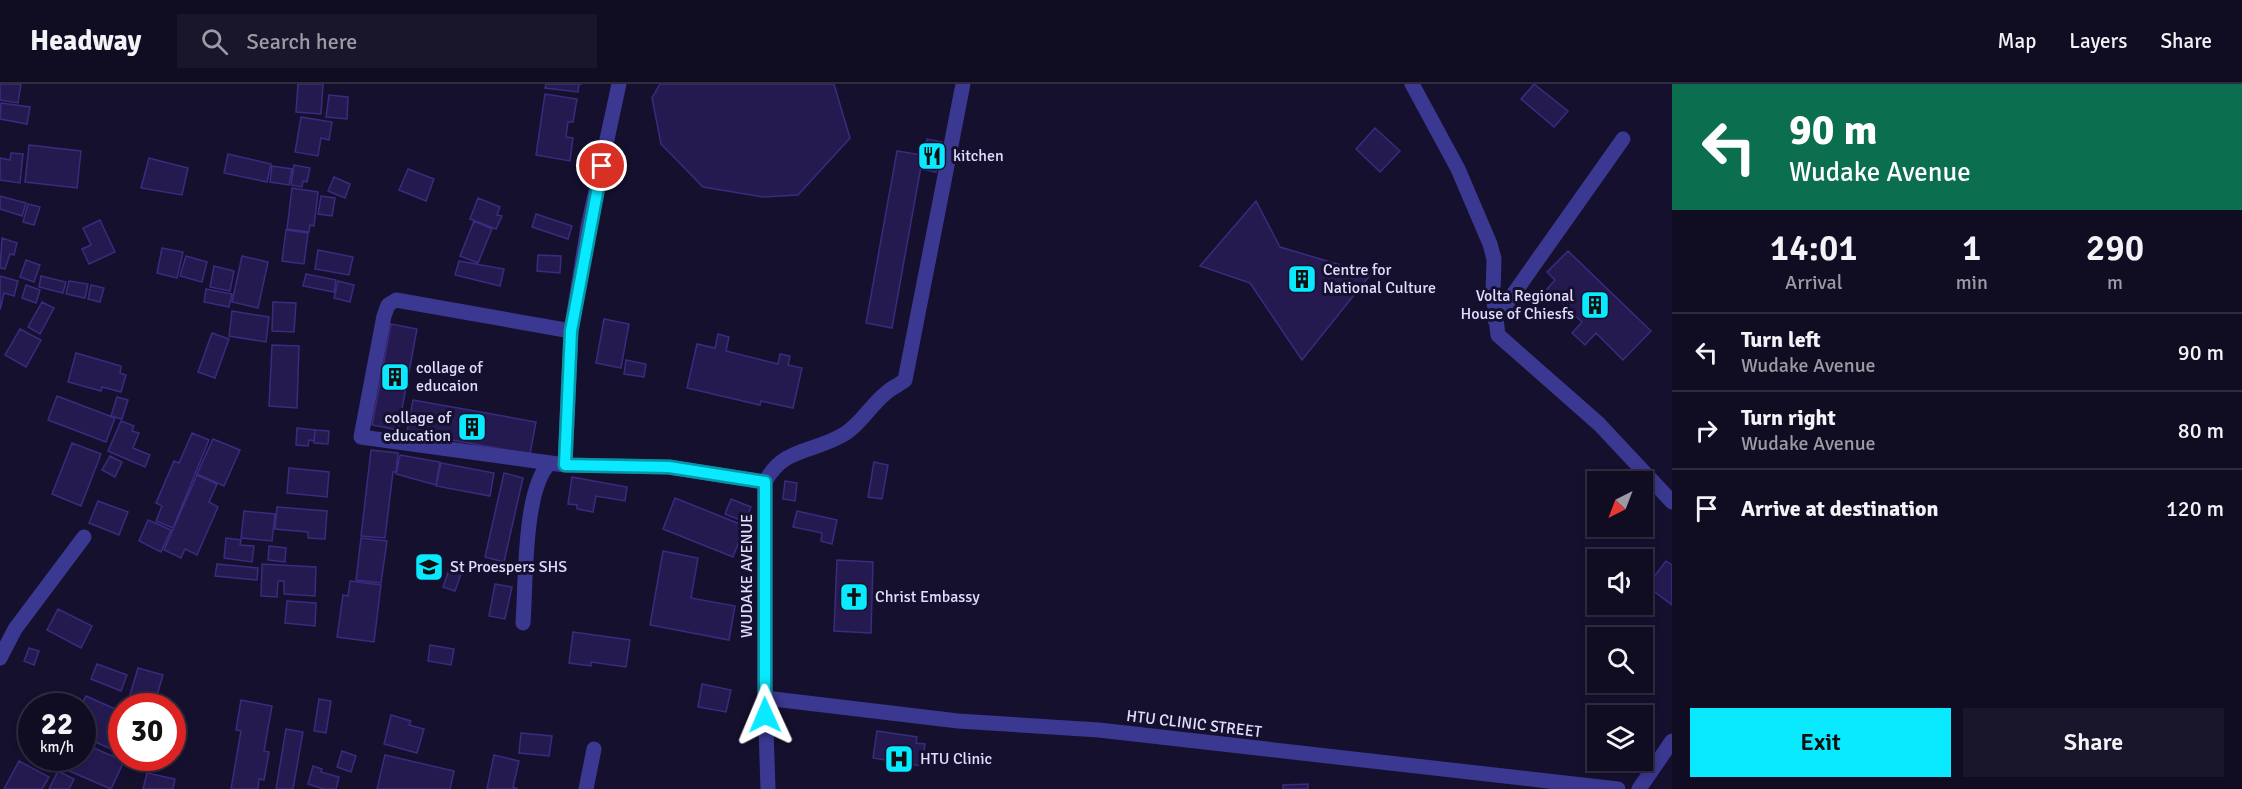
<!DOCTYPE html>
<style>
:root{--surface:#100c22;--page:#19152a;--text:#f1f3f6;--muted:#9c9ba5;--line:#302c40;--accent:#09e9ff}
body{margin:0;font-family:Signika,sans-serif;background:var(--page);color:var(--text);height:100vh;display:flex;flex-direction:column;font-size:22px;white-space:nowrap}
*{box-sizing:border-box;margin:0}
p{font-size:20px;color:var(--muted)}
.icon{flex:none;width:33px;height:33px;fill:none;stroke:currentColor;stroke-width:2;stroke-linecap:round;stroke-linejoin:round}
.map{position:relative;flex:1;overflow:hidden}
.drawer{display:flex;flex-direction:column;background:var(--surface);width:570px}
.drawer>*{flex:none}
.hud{background:#0b6e4f;color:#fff;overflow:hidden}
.needle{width:39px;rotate:222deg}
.controls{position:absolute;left:1587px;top:387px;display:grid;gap:12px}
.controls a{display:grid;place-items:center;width:66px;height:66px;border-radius:0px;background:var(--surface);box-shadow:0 3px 9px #0003,0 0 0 2px var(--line);font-size:30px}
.speed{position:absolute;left:18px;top:609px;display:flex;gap:12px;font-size:30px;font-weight:700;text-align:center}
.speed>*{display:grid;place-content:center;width:78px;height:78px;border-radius:50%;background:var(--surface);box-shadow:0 3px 9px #0003,0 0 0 2px var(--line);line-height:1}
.speed small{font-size:15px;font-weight:400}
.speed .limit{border:9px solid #d22;background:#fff;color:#111}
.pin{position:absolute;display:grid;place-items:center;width:51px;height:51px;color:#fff;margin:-26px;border:3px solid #fff;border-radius:50%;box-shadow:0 2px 6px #0007}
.me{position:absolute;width:66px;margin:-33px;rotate:359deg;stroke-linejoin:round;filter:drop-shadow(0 0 4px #0008)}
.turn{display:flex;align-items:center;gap:21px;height:126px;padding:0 18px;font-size:27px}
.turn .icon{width:78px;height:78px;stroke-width:2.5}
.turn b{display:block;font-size:42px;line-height:51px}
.eta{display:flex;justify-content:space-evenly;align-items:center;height:102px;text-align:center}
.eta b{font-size:36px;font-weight:600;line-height:42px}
.cta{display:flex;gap:12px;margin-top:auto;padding:12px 18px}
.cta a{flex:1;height:69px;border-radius:0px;background:var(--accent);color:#111;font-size:24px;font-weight:600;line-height:69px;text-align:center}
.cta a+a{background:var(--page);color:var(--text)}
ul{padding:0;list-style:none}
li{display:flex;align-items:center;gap:18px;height:78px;padding:0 18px;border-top:2px solid var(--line)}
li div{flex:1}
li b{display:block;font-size:22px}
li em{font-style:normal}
header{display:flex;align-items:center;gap:36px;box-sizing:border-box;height:84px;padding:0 30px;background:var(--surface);border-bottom:2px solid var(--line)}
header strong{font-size:28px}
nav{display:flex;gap:33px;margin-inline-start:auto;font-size:21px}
.search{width:420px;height:54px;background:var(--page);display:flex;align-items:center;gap:15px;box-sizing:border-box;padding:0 21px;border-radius:0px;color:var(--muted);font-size:22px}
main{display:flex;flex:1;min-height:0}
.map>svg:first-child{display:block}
.building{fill:#251a50;stroke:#3a2b7e;stroke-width:1.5}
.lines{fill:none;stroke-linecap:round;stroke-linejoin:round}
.street{stroke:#3a3890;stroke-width:15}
.route-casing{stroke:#0697a6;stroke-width:15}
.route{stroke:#09e9ff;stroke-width:10}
.labels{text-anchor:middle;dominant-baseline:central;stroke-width:6;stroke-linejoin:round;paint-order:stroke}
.poi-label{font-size:16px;fill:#e0ddff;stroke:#15102e;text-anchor:start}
.street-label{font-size:16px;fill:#e0ddff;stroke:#15102e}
</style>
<header>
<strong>Headway</strong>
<div class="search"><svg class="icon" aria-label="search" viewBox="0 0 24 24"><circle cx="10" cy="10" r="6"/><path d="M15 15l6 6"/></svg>Search here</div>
<nav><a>Map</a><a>Layers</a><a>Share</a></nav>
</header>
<main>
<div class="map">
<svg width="1672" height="705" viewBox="0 0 1672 705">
<rect width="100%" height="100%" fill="#15102e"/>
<path class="building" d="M0 0H21L18 19 0 16Z
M298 0H323L321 30 296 28Z
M546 0H582H579L578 8 545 4Z
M660 0H834L850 54 798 111 763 113 703 103 661 60 652 14Z
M1534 0 1568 27 1554 43 1521 15Z
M545 10 577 15 573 38H568L566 53 573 54 570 77 536 71Z
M329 11 348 13 347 35 326 33Z
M1 19 30 23 27 40 0 35Z
M301 33 332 38 329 56 321 54 318 72 295 68Z
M1375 44 1400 67 1380 88 1356 65Z
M927 55 942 58 936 88 921 85Z
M29 61 81 67 77 104 25 98Z
M897 67 923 71 892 244 866 239Z
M11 69 23 70 20 99 0 96V74L10 76Z
M228 70 271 80 267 98 224 89Z
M149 74 188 84 182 111 141 104Z
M294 81 310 84 307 98 303 97 302 103 291 101Z
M272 82 292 85 289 101 270 98Z
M408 85 434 95 426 117 399 106Z
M334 93 350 100 345 114 328 107Z
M292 104 318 108 314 142 310 141 309 148 287 145Z
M0 112 26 119 22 132 0 125Z
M321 112 335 114 332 132 318 130Z
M478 114 500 123 497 131 502 132 496 145 470 135Z
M1256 117 1280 163 1371 190 1302 276 1250 199 1200 182Z
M28 120 40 123 34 141 23 138Z
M536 130 572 142 568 155 532 143Z
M100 136 115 168 89 180 82 165 91 161 83 144Z
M474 137 492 145 478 179 460 172Z
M286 146 308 149 304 180 282 177Z
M2 154 17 159 14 171 10 170 5 185 0 184Z
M162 164 183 168 177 194 157 189Z
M318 166 353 173 349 191 315 185Z
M1568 167 1651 247 1623 276 1596 249 1585 261 1572 249 1582 238 1547 205 1555 196 1547 188Z
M538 171 561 172 560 189 537 187Z
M186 172 207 178 202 198 180 192Z
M242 172 268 178 258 224 232 218Z
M26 176 40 181 34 198 20 193Z
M459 177 504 185 500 202 455 191Z
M214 182 234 187 230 207 210 203Z
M306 190 336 196 334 208 303 202Z
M0 192 18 197 14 212 4 209 0 226Z
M41 192 66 198 63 209 39 203Z
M69 197 88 200 85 214 66 210Z
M338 197 354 201 350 218 334 214Z
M26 201 40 206 36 219 22 214Z
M91 201 104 204 100 218 88 215Z
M206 205 232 210 229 223 204 218Z
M42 218 54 224 40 250 28 243Z
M273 218 296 219 294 248 272 247Z
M232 227 269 233 266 258 229 252Z
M604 235 629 240 621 284 596 279Z
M391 240 417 245 398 346 372 341Z
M20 245 41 256 26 283 5 271Z
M212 249 229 255 215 294 198 288Z
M718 250 729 253 726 267 778 280 780 270 790 272 788 281 802 284 793 324 761 317 760 321 687 304 697 260 715 264Z
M272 261 299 262 297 324 269 322Z
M76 269 121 282 120 289 126 291 121 308 102 303 101 307 68 298Z
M626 276 646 280 644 293 624 290Z
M57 312 115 334 106 358 48 336Z
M117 313 128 316 122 335 111 332Z
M413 316 536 338 530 370 407 348Z
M121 337 134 342 132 347 139 349 133 364 150 371 145 383 108 367Z
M297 344 315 346 314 357 309 356 308 362 296 361Z
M315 346 329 347 328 360 314 359Z
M192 349 209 356 173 444 156 437 162 422 156 419 174 377 179 379Z
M213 355 240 366 224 402 197 390Z
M72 359 101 370 81 422 52 410Z
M371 366 398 369 396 388H393L385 454 361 452Z
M400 371 440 378 436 401 396 390Z
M110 372 122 378 115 393 102 386Z
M874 378 888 381 882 415 868 413Z
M441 379 494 389 490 412 436 402Z
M289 384 329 388 327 413 287 409Z
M504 389 523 394 504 478 485 473Z
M197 391 217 400 209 418 218 423 197 471 185 465 181 474 164 466Z
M572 393 627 403 625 417 596 412 593 428 577 425V421L568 420Z
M785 397 797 399 795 417 783 415Z
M675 414 745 442 733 473 663 445Z
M731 415 751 423 745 438 725 430Z
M98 417 128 428 119 451 89 439Z
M277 423 327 427 325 455 308 454V448L275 445Z
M244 427 275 430 272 457 241 454Z
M797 427 837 436 832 460 821 457 822 449 793 443Z
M148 436 171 446 161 468 139 457Z
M226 454 241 456 240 461 254 462 252 478 224 474Z
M361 454 387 457 381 499 356 496Z
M269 462 286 464 285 478 268 476Z
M663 467 698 474 691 514 735 522 729 556 650 541Z
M837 476 873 478 871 549 834 547Z
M1666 477 1672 481V521L1647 502Z
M217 480 258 484 257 496 215 492Z
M262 480 316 483 315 512 284 510V497H278L277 513 261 512Z
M450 483 462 487 455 507 443 503Z
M350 497 381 501 374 558 337 553 343 511 348 512Z
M495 500 512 503 505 535 489 532Z
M287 517 316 519 315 542 285 539Z
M58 525 92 542 81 564 47 546Z
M573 548 630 556 626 583 591 578V582L569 579Z
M430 561 454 565 451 581 428 577Z
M29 564 39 567 34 581 24 577Z
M97 580 127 591 121 607 91 595Z
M138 584 163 591 154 621 129 614Z
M702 600 731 606 726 628 698 623Z
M86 612 122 628 114 649 122 653V670L82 652 81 622Z
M319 615 331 617 326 649 314 647Z
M241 616 272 622 264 667 269 668 264 696 259 695 258 705H231L241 647 236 646Z
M391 631 411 637 409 641 424 645 417 669 384 660Z
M286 645 303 648 293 705H276Z
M877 647 917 653 916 659 925 660 922 682 873 674Z
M521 649 552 652 549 672 519 669Z
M82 659 124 677 111 705 60 683 64 674H82Z
M342 667 356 672 351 688 337 683Z
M385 671 454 687 450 705H377Z
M494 671 519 677 513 703 518 705H487Z
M19 677 49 693 42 705H4Z
M313 682 322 685 321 688 339 693 336 705H324L308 700Z
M58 687 74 695 69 705H49Z
M147 689 175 695 173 705H143Z
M1308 700V705H1283V701Z"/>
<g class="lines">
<path class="street" d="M619 0 588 143 571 247 565 381 669 383 765 398V614L768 705
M1412 0 1458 85 1490 160 1494 175 1493 210 1498 251 1599 340 1672 418
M1495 236 1623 55
M565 381 361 353 384 232 388 221 396 216 571 247
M765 398C784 362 815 369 846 349 862 338 871 321 886 309 891 304 899 301 905 296L963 0
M523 539C526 501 523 404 550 379
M0 574 15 545 84 453
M765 614 958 637 1099 646 1618 705
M586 705 594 665
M1639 705 1672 657"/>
</g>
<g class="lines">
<g class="route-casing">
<path id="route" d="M602 82 571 247 565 381 669 383 765 398V631"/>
</g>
<use href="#route" class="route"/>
</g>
<defs>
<g id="restaurant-square" transform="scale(1.5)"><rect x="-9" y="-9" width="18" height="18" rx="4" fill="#09e9ff" stroke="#15102e"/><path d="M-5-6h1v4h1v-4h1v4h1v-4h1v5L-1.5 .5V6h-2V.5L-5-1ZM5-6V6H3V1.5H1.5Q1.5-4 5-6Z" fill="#111"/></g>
<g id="building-square" transform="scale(1.5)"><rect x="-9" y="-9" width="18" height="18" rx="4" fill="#09e9ff" stroke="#15102e"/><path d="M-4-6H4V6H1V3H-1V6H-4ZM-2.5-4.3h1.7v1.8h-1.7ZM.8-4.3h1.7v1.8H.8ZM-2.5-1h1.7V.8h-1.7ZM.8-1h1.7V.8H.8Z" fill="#111"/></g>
<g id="school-square" transform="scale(1.5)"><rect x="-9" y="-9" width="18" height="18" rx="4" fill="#09e9ff" stroke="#15102e"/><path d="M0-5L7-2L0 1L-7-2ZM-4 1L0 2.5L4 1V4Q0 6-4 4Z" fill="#111"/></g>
<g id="church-square" transform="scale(1.5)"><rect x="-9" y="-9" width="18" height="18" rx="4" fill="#09e9ff" stroke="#15102e"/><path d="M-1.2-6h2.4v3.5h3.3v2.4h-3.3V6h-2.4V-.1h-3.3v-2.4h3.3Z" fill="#111"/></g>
<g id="hospital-square" transform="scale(1.5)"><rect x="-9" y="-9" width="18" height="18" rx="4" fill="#09e9ff" stroke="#15102e"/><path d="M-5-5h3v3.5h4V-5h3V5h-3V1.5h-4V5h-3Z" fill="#111"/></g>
</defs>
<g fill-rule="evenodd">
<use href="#restaurant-square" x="932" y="72"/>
<use href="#building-square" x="1302" y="195"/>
<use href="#building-square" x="1595" y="221"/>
<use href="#building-square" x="395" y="293"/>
<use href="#building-square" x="472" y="343"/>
<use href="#school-square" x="429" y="483"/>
<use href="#church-square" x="854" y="513"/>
<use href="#hospital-square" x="899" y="675"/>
</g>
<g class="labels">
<g class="poi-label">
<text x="953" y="72">kitchen</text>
<text x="1323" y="186">Centre for<tspan x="1323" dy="18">National Culture</tspan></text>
<text x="1574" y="212" text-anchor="end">Volta Regional<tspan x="1574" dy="18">House of Chiesfs</tspan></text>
<text x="416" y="284">collage of<tspan x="416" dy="18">educaion</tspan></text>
<text x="451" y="334" text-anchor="end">collage of<tspan x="451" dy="18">education</tspan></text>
<text x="450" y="483">St Proespers SHS</text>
<text x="875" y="513">Christ Embassy</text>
<text x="920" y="675">HTU Clinic</text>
</g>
<g class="street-label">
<text transform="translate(747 492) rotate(-90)">WUDAKE AVENUE</text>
<text transform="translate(1194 640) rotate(7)">HTU CLINIC STREET</text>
</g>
</g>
</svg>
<div class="controls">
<a><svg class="needle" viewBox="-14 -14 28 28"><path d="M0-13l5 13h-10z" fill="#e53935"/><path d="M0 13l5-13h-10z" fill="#9c9ba5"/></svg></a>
<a><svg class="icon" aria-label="sound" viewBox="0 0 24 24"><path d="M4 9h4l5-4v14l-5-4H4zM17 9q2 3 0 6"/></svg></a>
<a><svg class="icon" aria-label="search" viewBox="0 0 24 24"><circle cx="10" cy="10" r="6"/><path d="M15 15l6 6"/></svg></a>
<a><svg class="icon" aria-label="layers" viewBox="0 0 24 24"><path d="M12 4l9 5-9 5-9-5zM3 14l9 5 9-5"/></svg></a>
</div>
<div class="speed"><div>22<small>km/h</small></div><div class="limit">30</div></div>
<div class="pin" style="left:602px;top:82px;background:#d93025"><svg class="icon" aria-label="arrive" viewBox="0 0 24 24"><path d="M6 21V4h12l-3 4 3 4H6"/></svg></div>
<svg class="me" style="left:765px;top:631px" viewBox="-20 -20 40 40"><path d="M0-17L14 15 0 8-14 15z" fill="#09e9ff" stroke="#fff" stroke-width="4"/></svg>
</div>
<section class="drawer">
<div class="hud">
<div class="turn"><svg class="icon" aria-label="left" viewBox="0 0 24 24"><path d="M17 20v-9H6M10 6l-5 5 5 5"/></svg><div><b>90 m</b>Wudake Avenue</div></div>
</div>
<div class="eta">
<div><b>14:01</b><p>Arrival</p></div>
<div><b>1</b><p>min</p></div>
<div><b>290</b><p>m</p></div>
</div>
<ul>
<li><svg class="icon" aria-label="left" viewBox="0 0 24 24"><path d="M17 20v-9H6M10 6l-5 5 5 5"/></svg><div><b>Turn left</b><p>Wudake Avenue</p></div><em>90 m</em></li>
<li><svg class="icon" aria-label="right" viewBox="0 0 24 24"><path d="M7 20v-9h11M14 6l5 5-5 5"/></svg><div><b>Turn right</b><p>Wudake Avenue</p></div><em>80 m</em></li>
<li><svg class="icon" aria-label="arrive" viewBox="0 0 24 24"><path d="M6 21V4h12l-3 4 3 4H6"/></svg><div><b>Arrive at destination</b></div><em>120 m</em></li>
</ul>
<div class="cta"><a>Exit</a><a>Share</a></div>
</section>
</main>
